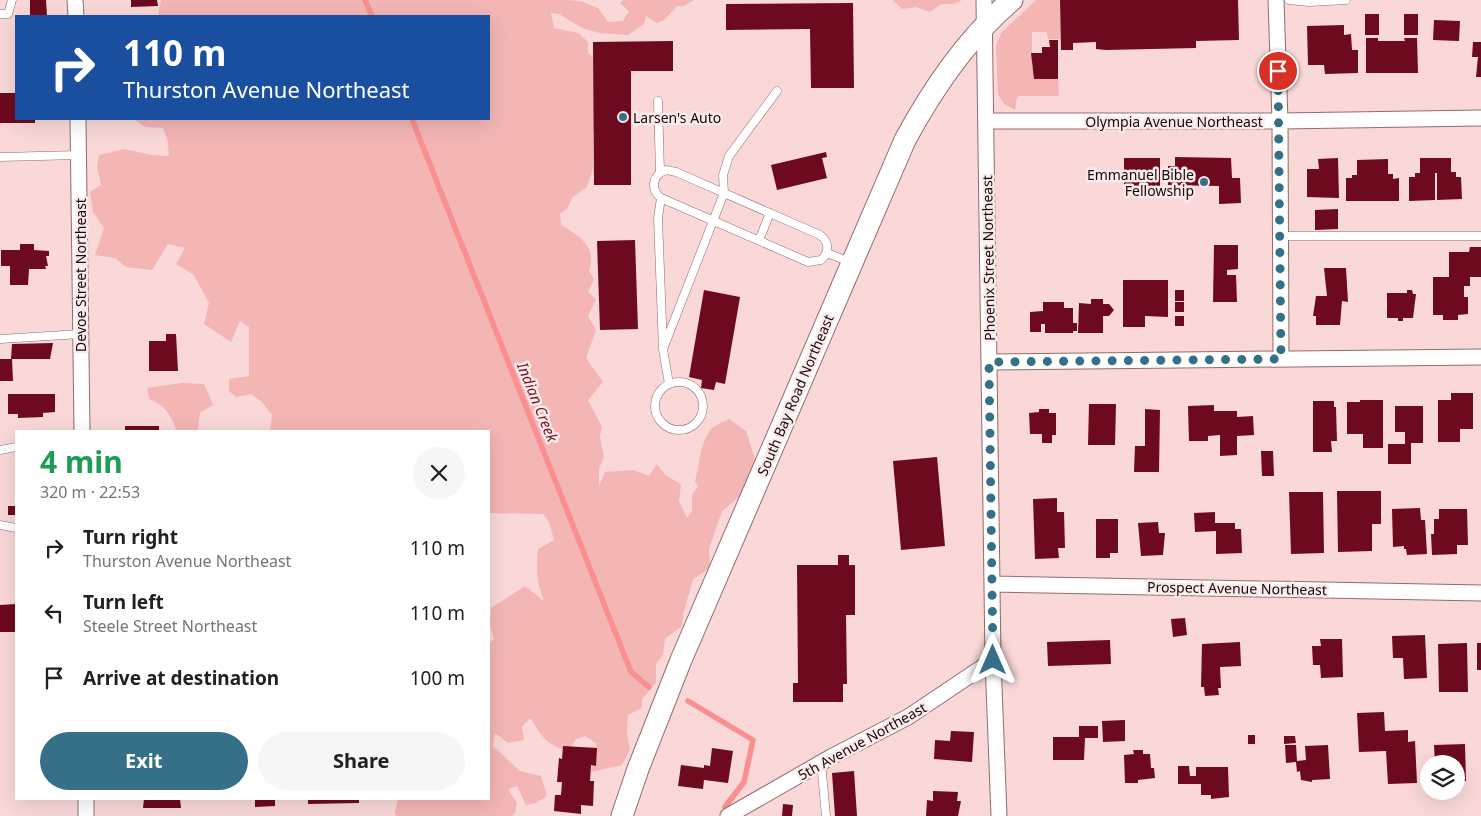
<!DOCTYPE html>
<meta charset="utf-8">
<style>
:root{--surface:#fff;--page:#f6f6f6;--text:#202124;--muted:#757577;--accent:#367088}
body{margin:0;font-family:"Noto Sans",sans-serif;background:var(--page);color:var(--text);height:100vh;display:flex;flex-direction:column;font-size:19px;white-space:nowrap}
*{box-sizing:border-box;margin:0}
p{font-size:16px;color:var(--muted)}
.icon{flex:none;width:28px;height:28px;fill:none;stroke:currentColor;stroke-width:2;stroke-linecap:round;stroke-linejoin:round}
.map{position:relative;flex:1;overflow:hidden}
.details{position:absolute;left:15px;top:430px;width:475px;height:370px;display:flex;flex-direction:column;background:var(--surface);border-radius:0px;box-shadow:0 5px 20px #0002}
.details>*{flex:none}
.banner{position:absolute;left:15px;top:15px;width:475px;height:105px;border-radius:0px;box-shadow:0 5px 20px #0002;background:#1a4fa0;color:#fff;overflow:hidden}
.fabs{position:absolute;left:1420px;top:755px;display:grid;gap:10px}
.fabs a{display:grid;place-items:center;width:45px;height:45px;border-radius:50%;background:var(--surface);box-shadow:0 5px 20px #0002;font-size:25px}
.pin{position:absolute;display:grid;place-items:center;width:42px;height:42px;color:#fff;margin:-21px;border:2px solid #fff;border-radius:50%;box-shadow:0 1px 5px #0007}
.me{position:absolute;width:55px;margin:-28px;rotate:0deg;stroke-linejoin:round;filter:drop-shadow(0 0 4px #0008)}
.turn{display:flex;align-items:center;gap:18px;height:105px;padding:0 25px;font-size:22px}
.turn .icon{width:65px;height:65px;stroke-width:2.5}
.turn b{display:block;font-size:35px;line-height:42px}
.round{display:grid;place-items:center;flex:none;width:52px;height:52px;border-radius:26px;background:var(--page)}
.headline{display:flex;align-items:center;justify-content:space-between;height:85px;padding:0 25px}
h1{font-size:30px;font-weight:700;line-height:38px;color:#1e9e55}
.action{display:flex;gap:10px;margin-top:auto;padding:10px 25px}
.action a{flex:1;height:58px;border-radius:30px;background:var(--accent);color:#fff;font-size:20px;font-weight:700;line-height:58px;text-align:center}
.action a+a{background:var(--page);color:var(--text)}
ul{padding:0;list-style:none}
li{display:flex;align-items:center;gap:15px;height:65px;padding:0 25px}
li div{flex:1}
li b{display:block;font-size:19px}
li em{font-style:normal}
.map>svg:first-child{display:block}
.green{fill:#f4b5b5}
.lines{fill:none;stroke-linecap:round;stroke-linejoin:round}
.stream{stroke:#f98f91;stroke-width:5.5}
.building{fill:#6d0a1d}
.lane-casing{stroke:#916c6c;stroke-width:9}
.street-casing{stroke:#916c6c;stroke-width:17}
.secondary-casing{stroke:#916c6c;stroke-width:23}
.lane{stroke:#fff;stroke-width:8}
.street{stroke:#fff;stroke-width:15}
.secondary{stroke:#fff;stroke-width:21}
.route{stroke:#367088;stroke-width:9;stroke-dasharray:0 16.2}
.poi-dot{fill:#367088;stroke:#fbeaea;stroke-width:2}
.labels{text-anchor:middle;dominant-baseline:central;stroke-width:5;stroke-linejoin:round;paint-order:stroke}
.poi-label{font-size:14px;fill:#150809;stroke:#fbeaea;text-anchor:start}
.street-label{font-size:14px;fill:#150809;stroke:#fbeaea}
.water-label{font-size:15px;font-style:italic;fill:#701220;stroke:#fbeaea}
</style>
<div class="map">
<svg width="1481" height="816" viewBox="0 0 1481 816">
<rect width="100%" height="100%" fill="#fad8d8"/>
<path class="green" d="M161 0H567L580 1 598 8 608 22 623 21 629 11 620 3 623 0H694L684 6H677L664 20 657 23 646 16 644 24 628 35 600 33 582 28 559 14 551 13 554 28 578 33 588 42V53L593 57 598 111 593 131V168L587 187 573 197 567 209 560 214 561 225C579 235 598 248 589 271L594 279 588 292 596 299 588 316 596 330 586 358 603 382 588 400 602 427 600 437 604 457 599 469V486L605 472 633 470 649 476 657 464 665 475 681 484 679 501 687 518 692 511V494L698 487 695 481C700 465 699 447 709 432 712 426 723 422 729 419L746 431 758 468 750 488 722 511 709 549 710 568 693 579C689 596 683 609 682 626L665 639 663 655 656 664V683L642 699V708L628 715 627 732 630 749 622 765 591 772 597 744 585 736 576 739 568 751C546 745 542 736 530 718L522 727 524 740 508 743 495 733 493 746 520 771 541 776 547 796 536 803 526 805 517 786 508 789 517 803 515 813 512 816H396L395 812 398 799H489V644L494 639 490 625 491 608 525 586 544 601C536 580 536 571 538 549L554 540 549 522 543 514 489 513V431H270L272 415 262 402 251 394 236 397 229 391V379L249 376V327L240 321 231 342 204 324 209 303 194 275 176 264 185 248 168 244 152 270 126 267 115 258 95 255 104 228 93 212 90 192 101 185 97 167 99 155 125 149 151 155 169 156 168 142 163 128 145 127 134 119H489V16H158Z
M893 0H962L954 4H941L930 12 916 7 902 9Z
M1036 0H1060V39H1048L1047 32H1032V68L1034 69V79H1058L1059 96H1020L1017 97 1015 110 1004 104 998 94 996 46 1001 33Z
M182 383 204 384 213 405 200 413 198 431H177C171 415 165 405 149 399L147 388Z"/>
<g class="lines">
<path class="stream" d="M365 0 372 16
M412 119 631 672 649 687
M688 701 753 740 744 782 725 807"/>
</g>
<path class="building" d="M30 0H46L47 16H30Z
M131 0H157L158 6 131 7Z
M1060 0H1238L1239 40 1196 41V48L1106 50 1096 49V42L1073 43V50H1061Z
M853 3 854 88H811L810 29 726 30V4Z
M1365 14H1379V35H1365Z
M1404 14H1418V35H1404Z
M1434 20 1460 21 1459 41 1433 40Z
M1344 25V35L1351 34 1352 50H1358V73L1325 74 1324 65H1308L1307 26Z
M1366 38H1378V41H1405L1404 38H1417L1418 73H1366Z
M1049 40H1058V79H1034L1031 53H1042V47H1050Z
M673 41V71H631V185H594L593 42Z
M1473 42H1481V77H1476L1478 57H1472Z
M0 93H16V119H35V123H0Z
M826 152 827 157 822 158 827 178 777 190 771 165Z
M1175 157 1231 158 1232 178H1240L1241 203 1219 204V186L1168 185V166H1175Z
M1124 158H1160V192H1145V189H1124Z
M1338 158 1339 198 1307 197V169H1319L1318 159Z
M1420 158H1451V172H1456V177H1461L1462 199 1437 200V173H1435V200L1409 201V177H1415V173H1420Z
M1388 159V174H1393V179L1399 178V201H1346V178H1352V175H1357V160Z
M1338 209V229L1315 230V210Z
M635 240 638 329 600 330 597 241Z
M20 244H34V250L49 251V256H46L48 266H45L46 269H29L28 285H10V266H1V250H20Z
M1214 245H1238V269L1227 270V275H1236L1237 302H1213Z
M1470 247H1481V277H1470V286H1464V297H1468V314L1458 315V320H1443V315H1433V277H1449V252H1469Z
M1324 268H1346L1348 302 1342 301 1340 325H1316V316H1313L1316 296H1327Z
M1123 280H1168V317L1145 316V327H1123Z
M704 290 740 297 725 384 716 382 714 390 701 388 702 380 689 377Z
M1175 290H1184V301H1175Z
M1407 290H1412L1413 294H1416L1413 318H1403V321H1398V318H1387V293H1407Z
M1091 299H1103V304H1109L1114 310 1109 316H1103V333H1078L1079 303 1091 304Z
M1043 302H1064V308H1073V323H1077V331H1073V333H1045V324H1041V332H1030V312L1043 311Z
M1175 302H1184V312H1175Z
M1175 316H1184V326H1175Z
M166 334H176L178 371H149V341H166Z
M53 343 50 359H11L12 344Z
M0 359H12L13 381H0Z
M1451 393H1473V429H1460V442H1438V400H1451Z
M8 394H55V412L43 413V417L18 418V414H8Z
M1360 400H1383V448H1363V434H1347V402H1360Z
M1313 401H1334V407H1336L1337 441H1331L1332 452H1313Z
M1089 404H1116L1115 445H1088Z
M1214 405V411H1237V417L1253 416 1254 435 1237 436V455L1220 456V435L1208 436V441H1189L1188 406Z
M1395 406H1423V443H1411V464H1388V444H1405V432H1395Z
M1039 409H1049V413H1056V435H1052V443H1042V434H1030L1029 413 1039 412Z
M1145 409 1160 410 1159 472H1134L1135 446H1145Z
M125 426H159V431H125Z
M1261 451H1273L1274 476H1262Z
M937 457 945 546 901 550 893 461Z
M1337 491H1381V524H1372V551L1338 552Z
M1289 492H1323L1324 553 1291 554Z
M1057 498V512H1064L1065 548H1058L1059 558 1035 559 1033 499Z
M8 506H16V515H8Z
M1420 508 1421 520H1425L1427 554 1407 555 1406 549H1404V546L1393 547 1392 509Z
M1439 509H1467L1468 545H1457V554L1432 555 1431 534H1434V519H1439Z
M1215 512V523H1235V529H1241L1242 553 1216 554V531L1195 532 1194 513Z
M1096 519H1118V553H1110V558H1096Z
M1158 522 1159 533H1165L1163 555 1141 556 1138 523Z
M838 555H849V565H855V615H846L847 684H843V702H793V683H798L797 565H838Z
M16 604V632H0V605Z
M1185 618 1187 635 1173 637 1171 619Z
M1425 635 1427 678 1404 679 1403 658H1393L1392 636Z
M1320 639H1342L1343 677 1321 678 1320 665H1313L1312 646H1321Z
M1110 640 1111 664 1048 666 1047 642Z
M1240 642 1241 666 1220 667 1221 688H1218L1219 695 1205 696 1204 687H1201L1202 644Z
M1467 643 1468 692H1439L1438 644Z
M1477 643H1481V670H1477Z
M1384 712 1385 731 1408 730V742L1415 741 1417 783 1388 784 1386 751 1359 752 1357 713Z
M1125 720V741L1103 742 1102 721Z
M1079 726H1098V738H1085L1084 760H1053V737H1079Z
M951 731 974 732 972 762 934 759 935 740 950 741Z
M1248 735H1255V744H1248Z
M1284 736H1295L1296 743 1284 744Z
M1465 744 1466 781 1456 782V764H1435L1434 745Z
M1285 745H1296L1297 761 1306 760 1305 746 1328 745 1330 779 1312 780V782L1301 780 1300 771 1297 772 1296 762 1286 763Z
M563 746 597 748 596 766 591 765 590 781H594L593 806 581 805V814L554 811 555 795H561L562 782H557L559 758 562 759Z
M712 748 733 751 728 783 704 780 703 789 678 786 681 765 704 768V765L710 766Z
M1133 750H1143V754H1150L1151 768H1154L1155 778 1138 780V783H1125L1124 755 1134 754Z
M1178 766H1189L1190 776H1196V767H1228L1229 797 1211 799V795H1201V784H1178Z
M854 771 857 816H835L832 773Z
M933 791 958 792 957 801H961L958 816H926L927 800 933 801Z
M144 799H180L181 808H143Z
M255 799H275V806L255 807Z
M308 799H359V803L308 804Z
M783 804 793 805 792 816H782Z"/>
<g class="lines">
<g class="lane-casing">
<path id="lane" d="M1289 0 1309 2 1346 0
M0 14H8L12 0
M658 101 660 173
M0 157 79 155
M666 170 676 172 820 235C829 242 830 252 821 260L808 262 661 198C650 189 652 175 666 170Z
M661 198 658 218 663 349 669 384
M1281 236H1481
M759 240 770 213
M827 253 850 262
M0 339 80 334
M663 349 724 193 723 175 729 156 777 91
M655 406a24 24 0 1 1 48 0a24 24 0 1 1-48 0Z
M0 450 16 447
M0 525 16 528
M821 762 826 816"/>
</g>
<g class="street-casing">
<path id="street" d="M75 0 76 16
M984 0 993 660 999 816
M1276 0 1280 121 1281 359
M78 119 82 431
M987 121H1280L1481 118
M989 362 1481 357
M994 584 1481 593
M86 799V816
M728 816 831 757 908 717 993 660"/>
</g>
<g class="secondary-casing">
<path id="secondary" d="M622 816 638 769 681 660 905 140C933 88 967 38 1012 0"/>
</g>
<use href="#lane" class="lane"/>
<use href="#street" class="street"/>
<use href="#secondary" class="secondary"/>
</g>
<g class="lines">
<path class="route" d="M993 660 989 362 1281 359 1278 71"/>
</g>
<g class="poi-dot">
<circle cx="623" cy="117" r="5"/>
<circle cx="1204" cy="182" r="5"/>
</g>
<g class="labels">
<g class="poi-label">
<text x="633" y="117">Larsen's Auto</text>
<text x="1194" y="174" text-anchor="end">Emmanuel Bible<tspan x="1194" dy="16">Fellowship</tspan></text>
</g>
<g class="street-label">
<text x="1174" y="121">Olympia Avenue Northeast</text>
<text transform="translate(988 258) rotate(-91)">Phoenix Street Northeast</text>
<text transform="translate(80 275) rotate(-90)">Devoe Street Northeast</text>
<text transform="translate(795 395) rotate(-67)">South Bay Road Northeast</text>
<text transform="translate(1237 588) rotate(1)">Prospect Avenue Northeast</text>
<text transform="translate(862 741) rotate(-29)">5th Avenue Northeast</text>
</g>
<g class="water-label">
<text transform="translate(538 402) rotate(68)">Indian Creek</text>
</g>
</g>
</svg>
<div class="fabs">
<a><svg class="icon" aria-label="layers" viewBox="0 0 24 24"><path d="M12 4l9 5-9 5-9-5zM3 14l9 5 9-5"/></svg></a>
</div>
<div class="pin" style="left:1278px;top:71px;background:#d93025"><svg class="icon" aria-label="arrive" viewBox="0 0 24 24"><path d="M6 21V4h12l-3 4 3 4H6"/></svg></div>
<svg class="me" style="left:993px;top:660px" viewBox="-20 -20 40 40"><path d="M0-17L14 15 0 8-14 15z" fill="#367088" stroke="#fff" stroke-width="4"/></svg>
<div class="banner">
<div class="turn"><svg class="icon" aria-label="right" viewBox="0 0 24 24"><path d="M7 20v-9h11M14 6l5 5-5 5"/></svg><div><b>110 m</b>Thurston Avenue Northeast</div></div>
</div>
<section class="details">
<div class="headline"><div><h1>4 min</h1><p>320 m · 22:53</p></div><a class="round"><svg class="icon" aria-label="close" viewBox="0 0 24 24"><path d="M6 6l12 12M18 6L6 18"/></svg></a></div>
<ul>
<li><svg class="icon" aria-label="right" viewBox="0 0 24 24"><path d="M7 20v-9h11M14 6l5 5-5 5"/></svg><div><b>Turn right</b><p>Thurston Avenue Northeast</p></div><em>110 m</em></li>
<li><svg class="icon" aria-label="left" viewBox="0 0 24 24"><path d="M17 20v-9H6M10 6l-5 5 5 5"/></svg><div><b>Turn left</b><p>Steele Street Northeast</p></div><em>110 m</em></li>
<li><svg class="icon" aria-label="arrive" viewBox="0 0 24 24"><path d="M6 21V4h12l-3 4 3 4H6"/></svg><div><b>Arrive at destination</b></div><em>100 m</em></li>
</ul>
<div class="action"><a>Exit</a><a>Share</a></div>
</section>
</div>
